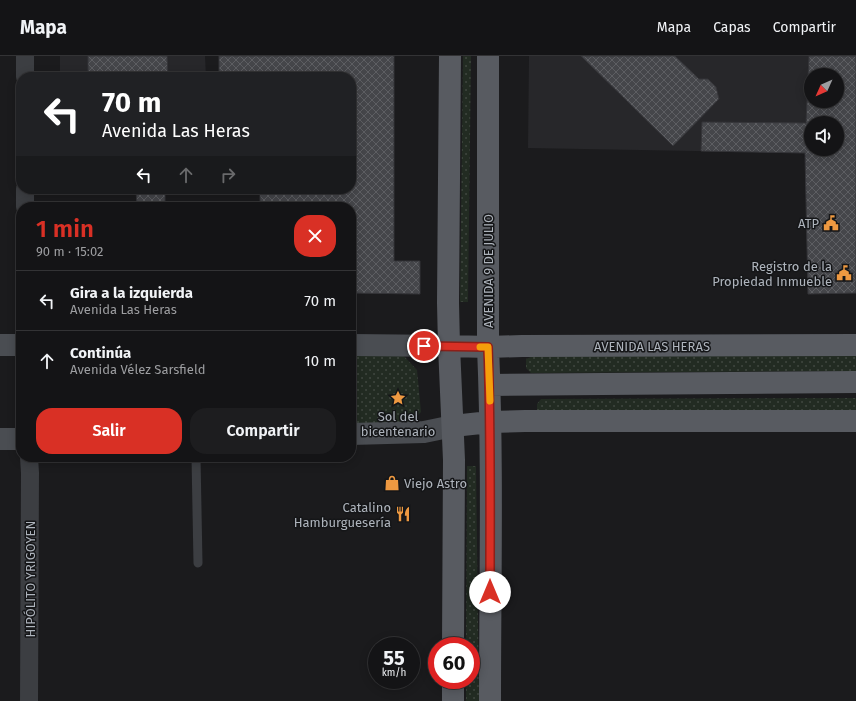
<!DOCTYPE html>
<html lang="es">
<meta charset="utf-8">
<style>
:root{--surface:#141416;--page:#1d1d1f;--text:#f1f3f6;--muted:#9d9ea1;--line:#333335;--accent:#d93025}
body{margin:0;font-family:"Fira Sans",sans-serif;background:var(--page);color:var(--text);height:100vh;display:flex;flex-direction:column;font-size:15px;white-space:nowrap}
*{box-sizing:border-box;margin:0}
p{font-size:13px;color:var(--muted)}
.icon{flex:none;width:22px;height:22px;fill:none;stroke:currentColor;stroke-width:2;stroke-linecap:round;stroke-linejoin:round}
.map{position:relative;flex:1;overflow:hidden}
.details{position:absolute;left:16px;top:146px;width:340px;height:260px;display:flex;flex-direction:column;background:var(--surface);border-radius:16px;box-shadow:0 2px 10px #0003,0 0 0 1px var(--line)}
.details>*{flex:none}
.top-card{position:absolute;left:16px;top:16px;width:340px;height:122px;border-radius:16px;box-shadow:0 2px 10px #0003,0 0 0 1px var(--line);background:#202124;color:#fff;overflow:hidden}
.needle{width:26px;rotate:225deg}
.controls{position:absolute;left:804px;top:12px;display:grid;gap:8px}
.controls a{display:grid;place-items:center;width:40px;height:40px;border-radius:50%;background:var(--surface);box-shadow:0 2px 10px #0003,0 0 0 1px var(--line);font-size:20px}
.speed{position:absolute;left:368px;top:581px;display:flex;gap:8px;font-size:20px;font-weight:700;text-align:center}
.speed>*{display:grid;place-content:center;width:52px;height:52px;border-radius:50%;background:var(--surface);box-shadow:0 2px 10px #0003,0 0 0 1px var(--line);line-height:1}
.speed small{font-size:10px;font-weight:400}
.speed .limit{border:6px solid #d22;background:#fff;color:#111}
.pin{position:absolute;display:grid;place-items:center;width:34px;height:34px;color:#fff;margin:-17px;border:2px solid #fff;border-radius:50%;box-shadow:0 1px 4px #0007}
.me{position:absolute;width:44px;margin:-22px;rotate:0deg;stroke-linejoin:round;filter:drop-shadow(0 0 3px #0008)}
.turn{display:flex;align-items:center;gap:14px;height:84px;padding:0 20px;font-size:18px}
.turn .icon{width:52px;height:52px;stroke-width:2.5}
.turn b{display:block;font-size:28px;line-height:34px}
.lanes{display:flex;align-items:center;height:38px;padding:0 20px;background:#0003;justify-content:center;gap:20px;direction:ltr}
.lanes .off{opacity:.35}
.round{display:grid;place-items:center;flex:none;width:42px;height:42px;border-radius:16px;background:var(--page)}
.summary{display:flex;align-items:center;justify-content:space-between;height:68px;padding:0 20px}
h1{font-size:24px;font-weight:600;line-height:30px;color:var(--accent)}
.primary-button{display:flex;gap:8px;margin-top:auto;padding:8px 20px}
.primary-button a{flex:1;height:46px;border-radius:16px;background:var(--accent);color:#fff;font-size:16px;font-weight:600;line-height:46px;text-align:center}
.primary-button a+a{background:var(--page);color:var(--text)}
ul{padding:0;list-style:none}
li{display:flex;align-items:center;gap:12px;height:60px;padding:0 20px;border-top:1px solid var(--line)}
li div{flex:1}
li b{display:block;font-size:15px}
li em{font-style:normal}
header{display:flex;align-items:center;gap:24px;box-sizing:border-box;height:56px;padding:0 20px;background:var(--surface);border-bottom:1px solid var(--line)}
header strong{font-size:19px}
nav{display:flex;gap:22px;margin-inline-start:auto;font-size:14px}
.map>svg:first-child{display:block}
.built{fill:#27272a;fill-rule:evenodd}
.grass{fill:url(#grass-dots)}
.building{fill:url(#building-cross-hatch);stroke:#353539;fill-rule:evenodd}
.lines{fill:none;stroke-linecap:round;stroke-linejoin:round}
.service{stroke:#3c3e42;stroke-width:9}
.minor{stroke:#3c3e42;stroke-width:18}
.secondary{stroke:#4a4d52;stroke-width:22}
.primary{stroke:#585b61;stroke-width:22}
.route-casing{stroke:#8d1f18;stroke-width:10}
.route{stroke:#d93025;stroke-width:7}
.slow{stroke:#f59e0b;stroke-width:7}
.labels{text-anchor:middle;dominant-baseline:central;stroke-width:3;stroke-linejoin:round;paint-order:stroke}
.poi-label{font-size:13px;fill:#aeb4bc;stroke:#151618;text-anchor:end}
.street-label{font-size:13px;fill:#aeb4bc;stroke:#151618}
</style>
<header>
<strong>Mapa</strong>
<nav><a>Mapa</a><a>Capas</a><a>Compartir</a></nav>
</header>
<div class="map">
<svg width="856" height="645" viewBox="0 0 856 645">
<defs>
<pattern id="grass-dots" width="8" height="8" patternUnits="userSpaceOnUse"><rect width="8" height="8" fill="#222b22"/><path d="M2 2h.1M6 6h.1" fill="none" stroke="#404740" stroke-width="1.8" stroke-linecap="round"/></pattern>
<pattern id="building-cross-hatch" width="8" height="8" patternUnits="userSpaceOnUse"><rect width="8" height="8" fill="#45464a"/><path d="M0 0l8 8M0 8l8-8" fill="none" stroke="#5d5e62"/></pattern>
</defs>
<rect width="100%" height="100%" fill="#1b1b1d"/>
<path class="built" d="M60 0H205L206 21H60Z
M529 0H856V98L528 92ZM811 19H837V45H811ZM811 67H837V93H811Z"/>
<path class="grass" d="M463 0H471L468 246H460Z
M402 298 417 314 421 356 406 371H351V299Z
M856 299V315L531 317 526 312V303L533 300Z
M856 342V356H537V348L541 343Z
M467 410H476L479 645H466V624H471V590H466Z"/>
<path class="building" d="M88 0H167L168 21H88Z
M219 0H394V205H420V238L351 237V151H260V133H351V21H219Z
M581 0H675L699 23H708L716 31 719 43 673 90Z
M809 0H856V237L808 238 805 97 701 95 702 66 806 67ZM811 19H837V45H811ZM811 67H837V93H811Z
M136 133H165V151H137Z"/>
<g class="lines">
<path class="service" d="M196 401 198 507"/>
<path class="minor" d="M25 0V21
M25 133V151
M29 645 30 417 29 401"/>
<path class="secondary" d="M0 289H21
M351 289 449 290
M351 378 424 376 453 370
M0 383H21"/>
<path class="primary" d="M450 0 448 247 449 290 454 404 453 590
M488 0V291C493 409 490 527 490 645
M449 290 488 291 522 290 856 289
M490 329 856 326
M453 370 490 366 525 365H856
M453 645V624"/>
</g>
<g class="lines">
<g class="route-casing">
<path id="route" d="M424 290 488 291C491 372 490 454 490 536"/>
</g>
<use href="#route" class="route"/>
<path class="slow" d="M480 291H488L490 345"/>
</g>
<defs>
<g id="civic-bare" transform="scale(1.2)"><path d="M-.6-6.5H3V-4.5H.6V-3L4-1V1h2V6H-6V1h2V-1L-.6-3ZM-1.2 2.5V6h2.4V2.5Z" fill="#ee9941" stroke="#151618" stroke-width="2.5" paint-order="stroke"/></g>
<g id="sight-bare" transform="scale(1.2)"><path d="M0-6L1.8-2.2L6-1.7L2.9 1.2L3.7 5.4L0 3.3L-3.7 5.4L-2.9 1.2L-6-1.7L-1.8-2.2Z" fill="#ee9941" stroke="#151618" stroke-width="2.5" paint-order="stroke"/></g>
<g id="shop-bare" transform="scale(1.2)"><path d="M-5-2.5h2.3a2.7 3.5 0 0 1 5.4 0H5L5.5 6h-11ZM-1.5-2.5h3a1.5 2.3 0 0 0-3 0Z" fill="#ee9941" stroke="#151618" stroke-width="2.5" paint-order="stroke"/></g>
<g id="restaurant-bare" transform="scale(1.2)"><path d="M-5-6h1v4h1v-4h1v4h1v-4h1v5L-1.5 .5V6h-2V.5L-5-1ZM5-6V6H3V1.5H1.5Q1.5-4 5-6Z" fill="#ee9941" stroke="#151618" stroke-width="2.5" paint-order="stroke"/></g>
</defs>
<g fill-rule="evenodd">
<use href="#civic-bare" x="831" y="167"/>
<use href="#civic-bare" x="844" y="217"/>
<use href="#sight-bare" x="398" y="342"/>
<use href="#shop-bare" x="392" y="427"/>
<use href="#restaurant-bare" x="403" y="458"/>
</g>
<g class="labels">
<g class="poi-label">
<text x="819" y="167">ATP</text>
<text x="832" y="210">Registro de la<tspan x="832" dy="15">Propiedad Inmueble</tspan></text>
<text x="398" y="360" text-anchor="middle">Sol del<tspan x="398" dy="15">bicentenario</tspan></text>
<text x="404" y="427" text-anchor="start">Viejo Astro</text>
<text x="391" y="451">Catalino<tspan x="391" dy="15">Hamburguesería</tspan></text>
</g>
<g class="street-label">
<text transform="translate(488 215) rotate(-90)">AVENIDA 9 DE JULIO</text>
<text x="652" y="290">AVENIDA LAS HERAS</text>
<text transform="translate(30 523) rotate(-90)">HIPÓLITO YRIGOYEN</text>
</g>
</g>
</svg>
<div class="controls">
<a><svg class="needle" viewBox="-14 -14 28 28"><path d="M0-13l5 13h-10z" fill="#e53935"/><path d="M0 13l5-13h-10z" fill="#9d9ea1"/></svg></a>
<a><svg class="icon" aria-label="sound" viewBox="0 0 24 24"><path d="M4 9h4l5-4v14l-5-4H4zM17 9q2 3 0 6"/></svg></a>
</div>
<div class="speed"><div>55<small>km/h</small></div><div class="limit">60</div></div>
<div class="pin" style="left:424px;top:290px;background:#d93025"><svg class="icon" aria-label="arrive" viewBox="0 0 24 24"><path d="M6 21V4h12l-3 4 3 4H6"/></svg></div>
<svg class="me" style="left:490px;top:536px" viewBox="-20 -20 40 40"><circle r="19" fill="#fff"/><path d="M0-13L10 11 0 6-10 11z" fill="#d93025"/></svg>
<div class="top-card">
<div class="turn"><svg class="icon" aria-label="left" viewBox="0 0 24 24"><path d="M17 20v-9H6M10 6l-5 5 5 5"/></svg><div><b>70 m</b>Avenida Las Heras</div></div>
<div class="lanes"><svg class="icon" aria-label="left" viewBox="0 0 24 24"><path d="M17 20v-9H6M10 6l-5 5 5 5"/></svg><svg class="icon off" aria-label="ahead" viewBox="0 0 24 24"><path d="M12 20V5M6 11l6-6 6 6"/></svg><svg class="icon off" aria-label="right" viewBox="0 0 24 24"><path d="M7 20v-9h11M14 6l5 5-5 5"/></svg></div>
</div>
<section class="details">
<div class="summary"><div><h1>1 min</h1><p>90 m · 15:02</p></div><a class="round" style="background:#d93025;color:#fff"><svg class="icon" aria-label="close" viewBox="0 0 24 24"><path d="M6 6l12 12M18 6L6 18"/></svg></a></div>
<ul>
<li><svg class="icon" aria-label="left" viewBox="0 0 24 24"><path d="M17 20v-9H6M10 6l-5 5 5 5"/></svg><div><b>Gira a la izquierda</b><p>Avenida Las Heras</p></div><em>70 m</em></li>
<li><svg class="icon" aria-label="ahead" viewBox="0 0 24 24"><path d="M12 20V5M6 11l6-6 6 6"/></svg><div><b>Continúa</b><p>Avenida Vélez Sarsfield</p></div><em>10 m</em></li>
</ul>
<div class="primary-button"><a>Salir</a><a>Compartir</a></div>
</section>
</div>
